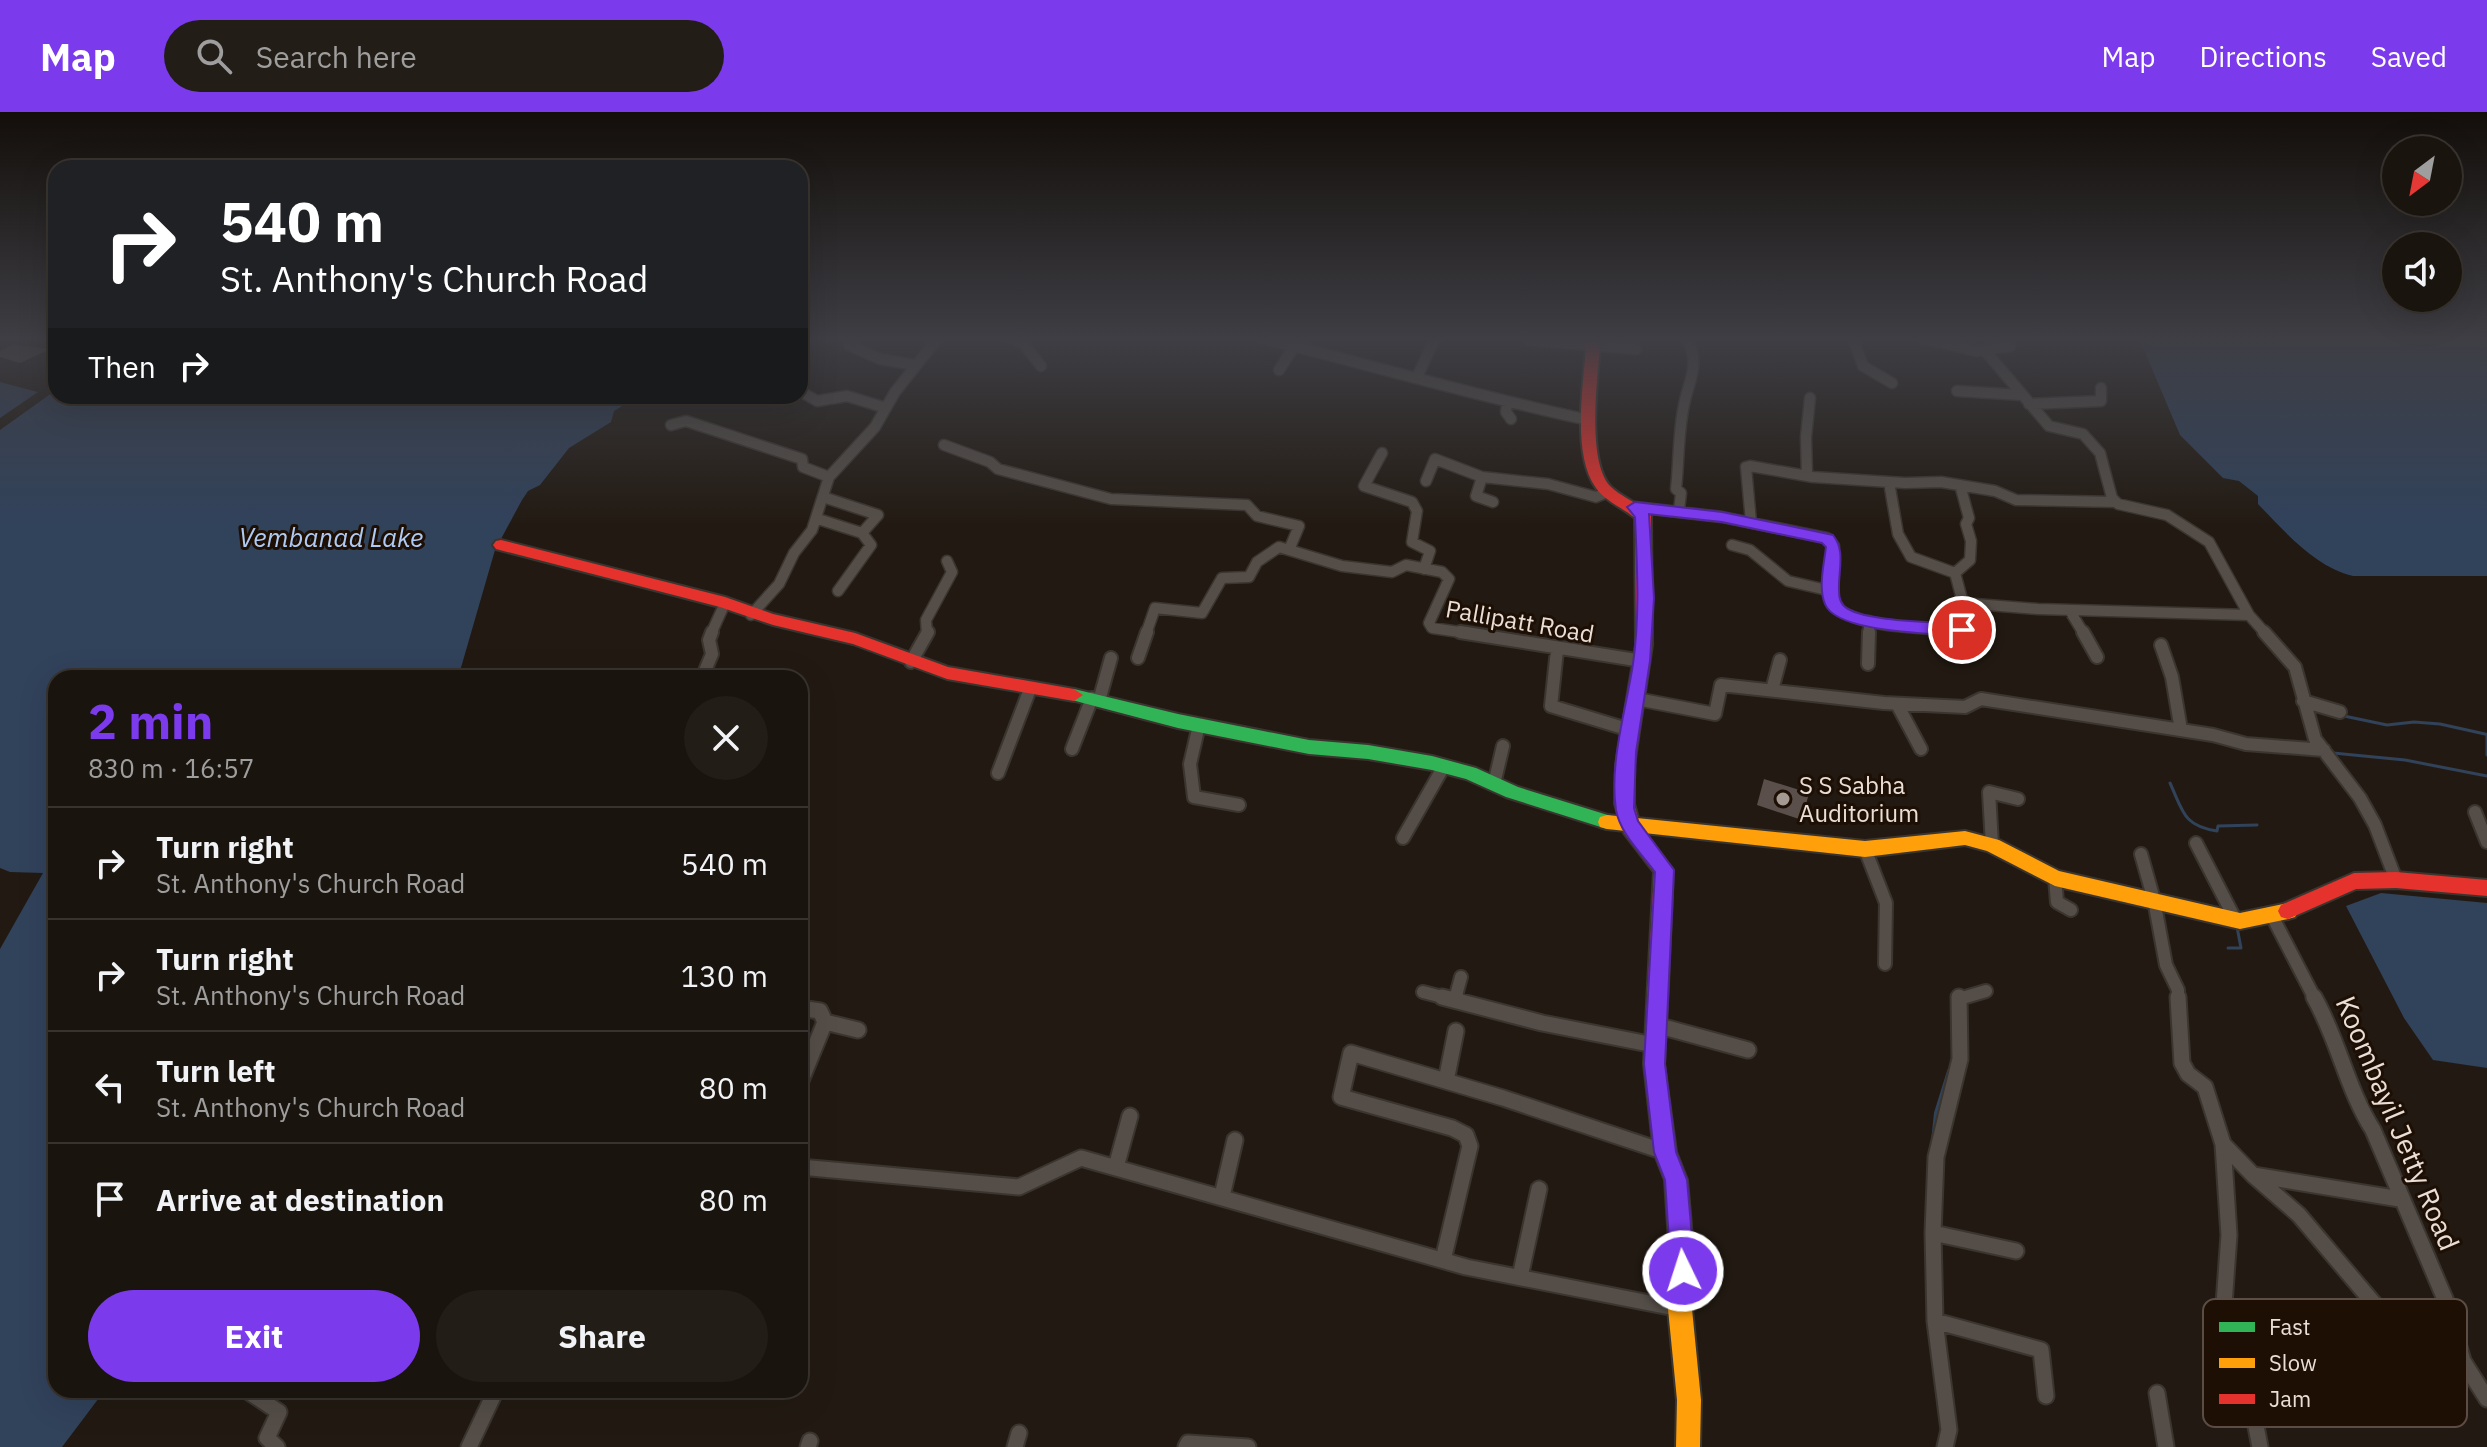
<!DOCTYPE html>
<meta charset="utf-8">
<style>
:root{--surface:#1a140e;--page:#231d17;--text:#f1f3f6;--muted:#9f9e9e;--line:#38332e;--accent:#7c3aed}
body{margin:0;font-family:"IBM Plex Sans",sans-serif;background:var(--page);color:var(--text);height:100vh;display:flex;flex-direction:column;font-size:30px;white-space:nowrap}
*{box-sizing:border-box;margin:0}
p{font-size:26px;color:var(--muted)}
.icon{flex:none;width:44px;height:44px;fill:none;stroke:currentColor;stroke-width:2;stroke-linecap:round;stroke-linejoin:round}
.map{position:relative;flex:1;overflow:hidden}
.panel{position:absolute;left:48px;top:558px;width:760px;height:728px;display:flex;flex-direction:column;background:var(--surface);border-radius:24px;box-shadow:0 8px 32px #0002,0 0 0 2px var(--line)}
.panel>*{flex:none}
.top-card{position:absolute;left:48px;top:48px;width:760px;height:244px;border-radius:24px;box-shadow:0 8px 32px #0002,0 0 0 2px var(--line);background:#202124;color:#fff;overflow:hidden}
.needle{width:52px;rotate:212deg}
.buttons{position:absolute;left:2382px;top:24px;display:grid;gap:16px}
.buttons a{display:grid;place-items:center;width:80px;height:80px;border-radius:50%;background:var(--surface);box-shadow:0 8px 32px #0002,0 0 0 2px var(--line);font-size:40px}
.pin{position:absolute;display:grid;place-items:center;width:68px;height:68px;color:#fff;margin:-34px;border:4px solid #fff;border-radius:50%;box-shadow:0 2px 8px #0007}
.me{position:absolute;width:88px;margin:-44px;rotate:356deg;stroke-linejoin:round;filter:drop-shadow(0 0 6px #0008)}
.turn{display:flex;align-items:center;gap:28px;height:168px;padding:0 40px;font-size:36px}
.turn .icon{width:104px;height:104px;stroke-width:2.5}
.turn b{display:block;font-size:56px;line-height:68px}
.then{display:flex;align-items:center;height:76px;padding:0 40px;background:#0003;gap:16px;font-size:30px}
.round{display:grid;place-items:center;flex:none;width:84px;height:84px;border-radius:42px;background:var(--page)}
.head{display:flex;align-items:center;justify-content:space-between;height:136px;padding:0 40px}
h1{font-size:48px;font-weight:800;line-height:60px;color:var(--accent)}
.action{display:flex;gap:16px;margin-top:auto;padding:16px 40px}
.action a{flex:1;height:92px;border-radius:48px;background:var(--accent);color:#fff;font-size:32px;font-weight:800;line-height:92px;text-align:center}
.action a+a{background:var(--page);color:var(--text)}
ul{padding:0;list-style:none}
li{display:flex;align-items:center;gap:24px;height:112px;padding:0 40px;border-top:2px solid var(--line)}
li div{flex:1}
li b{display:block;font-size:30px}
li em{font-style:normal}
header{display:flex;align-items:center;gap:48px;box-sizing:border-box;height:112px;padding:0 40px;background:var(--accent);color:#fff}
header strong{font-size:38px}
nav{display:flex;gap:44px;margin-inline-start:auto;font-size:28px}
.search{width:560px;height:72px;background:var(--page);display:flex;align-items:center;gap:20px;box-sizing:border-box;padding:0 28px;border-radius:44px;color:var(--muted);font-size:30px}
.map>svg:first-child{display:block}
.water{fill:#31425b}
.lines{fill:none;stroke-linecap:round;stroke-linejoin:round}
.stream-far1{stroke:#31425b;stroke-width:3}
.stream{stroke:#31425b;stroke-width:4}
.building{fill:#5a4f4a}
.street-far2-casing{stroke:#3b3530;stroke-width:13}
.street-far1-casing{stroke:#3b3530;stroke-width:16}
.street-casing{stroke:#3b3530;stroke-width:19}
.fast-casing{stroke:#3b3530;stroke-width:4}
.slow-casing{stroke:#3b3530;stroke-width:4}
.jam-casing{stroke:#3b3530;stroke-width:4}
.street-far2{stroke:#554e48;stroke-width:10}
.street-far1{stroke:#554e48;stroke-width:12}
.street{stroke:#554e48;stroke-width:15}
.fast{fill:#30b455;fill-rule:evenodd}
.slow{fill:#ff9f0a;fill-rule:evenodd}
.jam{fill:#e5322d;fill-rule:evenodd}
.route{fill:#7c3aed;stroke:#51269a;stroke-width:2}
.poi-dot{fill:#a49a92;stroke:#1e0f04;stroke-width:3}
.labels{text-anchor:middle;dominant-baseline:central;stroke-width:6;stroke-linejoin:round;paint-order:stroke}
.street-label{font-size:24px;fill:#eadfd7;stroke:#1e0f04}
.poi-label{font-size:24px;fill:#eadfd7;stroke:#1e0f04;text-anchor:start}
.water-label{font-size:26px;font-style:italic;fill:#afcbf5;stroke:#1e0f04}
.near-street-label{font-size:28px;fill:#eadfd7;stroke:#1e0f04}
.key{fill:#1e0f04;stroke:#5b4d43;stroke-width:2}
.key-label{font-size:22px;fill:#eadfd7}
</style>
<header>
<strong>Map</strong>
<div class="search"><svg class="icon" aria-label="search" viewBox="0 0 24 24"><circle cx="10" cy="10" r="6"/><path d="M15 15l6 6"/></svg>Search here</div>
<nav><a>Map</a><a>Directions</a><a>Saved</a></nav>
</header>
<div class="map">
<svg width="2487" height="1335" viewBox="0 0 2487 1335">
<rect width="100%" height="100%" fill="#221a12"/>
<path class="water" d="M2139 226H2487V464H2353C2315 455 2284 419 2258 392V384L2239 369 2223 366 2180 323Z
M0 270 38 280 0 306Z
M56 278V284H639L614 299 611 310 569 336 540 373 528 379 522 388 495 438 458 566H56V1278H105L62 1335H0V837L43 761 10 760 0 756V318Z
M2381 781 2487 791V956L2433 948 2404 906 2346 794Z"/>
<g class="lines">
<path class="stream-far1" d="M2344 604 2387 613 2414 610 2440 612 2485 622
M2487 622V643
M2333 641 2405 648 2487 664
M2170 671C2183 699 2183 714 2217 719L2218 714 2257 713
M2228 836H2241L2237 815"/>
<path class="stream" d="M1933 1029 1936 1001 1949 959"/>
</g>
<path class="building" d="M14 232 17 233 50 237 20 251 0 245V239Z
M1764 667 1809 681 1802 708 1757 693Z"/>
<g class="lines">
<g class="street-far2-casing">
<path id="street-far2" d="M855 226 849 233 880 247 915 253
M1011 226 1023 231 1041 254
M1262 226C1371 253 1479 285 1589 308
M1853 226 1863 254 1892 271
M1923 226 1976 239 2010 234
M1529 228 1636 237
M1987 241 2049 314 2083 322 2100 341 2112 386 2118 392 2167 403 2209 430 2249 503 2266 522
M1279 258 1294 235
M1417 265 1435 226
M800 279 817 289 847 284 886 296
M1957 279 2022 283
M1507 291 1506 300 1511 307
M2029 292 2101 289V276
M671 313 686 309 802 347 803 355 829 365
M944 333 990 350 998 357 1111 387 1247 393 1257 404 1299 414 1289 438 1342 454 1392 460 1406 453 1442 460 1449 467 1429 511 1432 516 1473 522
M1382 341 1364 374 1412 390 1417 399 1412 430 1430 439 1424 457
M1807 363 1806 325 1810 286
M1482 365 1548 372 1596 385 1608 380
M1426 369 1435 347 1482 365 1476 384 1493 390
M1889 370 1898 422 1911 445 1955 461
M1960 373 1969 406 1966 412 1971 429 1970 448 1955 461 1963 491
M823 385 878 403 862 421
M1635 395 1722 405 1827 426 1834 434C1832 450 1824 475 1833 490 1847 517 1931 516 1959 519L1962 518 1963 491 2038 497 2249 503
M1679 398 1681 381 1676 377C1679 350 1678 320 1684 293 1688 270 1702 251 1686 226
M818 407 862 421 871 433 838 479
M1751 410 1746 355 1750 354 1813 365 1905 371 1941 370 1995 379 2016 388 2116 390
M1732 433 1750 438 1788 469 1831 479
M2070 499 2084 522
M751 503 779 472 794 441 812 418 829 365 875 315 895 280 938 226
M711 522 725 491
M927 522 926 508 952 460 947 449
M1146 522 1155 496 1202 501 1222 466 1249 465 1257 450 1279 435 1289 438
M1869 522V509"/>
</g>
<g class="street-far1-casing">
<path id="street-far1" d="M1460 520 1642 549
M2083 520 2097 545
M2264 520 2295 555 2315 627 2360 686 2375 713 2396 768
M2161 533 2172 565 2181 618
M1557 538 1551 594 1630 618
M1138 546 1147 520
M911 550 928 520
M1868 552 1869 520
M702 566 712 542 709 528 712 520
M1772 578 1780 548
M1637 587 1715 602 1721 573 1884 591 1965 595 1981 587 2213 623 2246 632 2324 638
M1099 589 1111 546
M2303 589 2340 600
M1897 592 1921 637
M1199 613 1190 652 1194 685 1239 693
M1072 637 1092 586
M998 661 1030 577
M1494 672 1503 634
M2475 700 2487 730
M1403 726 1444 654
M2196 731 2235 807
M1992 733 1989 680 2018 687
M1865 737 1886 791 1885 852
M2141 742 2154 788 2166 853 2178 878V887
M2055 766 2057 790 2071 798
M2271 802 2315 887
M1423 880 1450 887
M1455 887 1461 865
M1959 887 1986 879"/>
</g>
<g class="street-casing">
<path id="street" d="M1442 885 1542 911 1654 933
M2178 885 2182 951 2188 962 2205 975 2223 1032 2229 1123 2223 1206 2228 1230 2243 1247 2260 1335
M2314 885C2338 927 2347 977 2373 1018L2445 1187 2463 1249 2487 1287
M1455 888 1456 885
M800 896 820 899 825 910 800 971
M825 910 858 918
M1656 913 1748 938
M1446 969 1456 919
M2223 1032 2253 1063 2400 1087
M800 1055 1019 1075 1081 1046 1466 1155 1680 1197
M1116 1055 1130 1004
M2253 1063 2299 1103 2376 1194
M1222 1084 1235 1028
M1933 1121 2016 1139
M1443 1148 1470 1034 1466 1023 1452 1016 1341 985 1351 941 1503 986 1665 1040
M1520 1165 1539 1077
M1935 1209 2041 1238 2046 1284
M246 1278 279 1300 267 1326 277 1335
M2157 1281 2166 1335
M469 1335 496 1278
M808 1335 810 1329
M1015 1335 1019 1321
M1186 1335 1188 1331 1248 1335
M1945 1335 1949 1318 1935 1209 1933 1121 1936 1045 1960 947 1959 885"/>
</g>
<g class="fast-casing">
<path id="fast" d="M1074 577 1178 602 1309 628 1368 633 1432 644 1476 656 1518 675 1614 705 1616 710 1614 715 1607 717 1506 685 1466 667 1432 658 1368 647 1309 642 1178 616 1068 587 1065 583Z"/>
</g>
<g class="slow-casing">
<path id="slow" d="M1607 703 1865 729 1965 719 1999 728 2059 759 2240 801 2288 791 2295 793 2298 799 2295 805 2288 807 2240 817 2055 774 1987 739 1965 733 1865 745 1607 717 1600 715 1598 710 1600 705Z
M1658 863 1665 866 1668 872 1664 952 1676 1040 1687 1068 1695 1159 1692 1197 1701 1288 1700 1335H1676L1677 1288 1668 1197 1671 1159 1665 1068 1654 1040 1644 952 1648 872 1651 866Z"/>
</g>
<g class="jam-casing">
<path id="jam" d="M1581 226H1594L1600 236C1597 269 1587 348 1610 374 1622 386 1640 391 1651 404L1652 533 1634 653V692L1641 716 1673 758 1668 872 1665 878 1658 881 1651 878 1648 872 1654 760 1624 721 1615 692 1616 653 1636 533 1635 406C1623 396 1605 389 1596 376 1572 343 1583 275 1586 236Z
M501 428 725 485 773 502 855 521 948 555 1074 577 1083 583 1074 589 947 567 853 532 773 513 720 495 496 437 493 433 496 429Z
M2396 760 2487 768V784L2396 776 2356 777 2288 807 2281 805 2278 799 2281 793 2354 761Z"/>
</g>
<use href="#street-far2" class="street-far2"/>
<use href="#street-far1" class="street-far1"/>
<use href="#street" class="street"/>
<use href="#fast" class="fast"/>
<use href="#slow" class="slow"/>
<use href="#jam" class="jam"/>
</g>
<linearGradient id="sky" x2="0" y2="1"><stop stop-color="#130e0a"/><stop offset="0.55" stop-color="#3e3e44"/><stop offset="1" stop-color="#3e3e44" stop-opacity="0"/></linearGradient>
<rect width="2487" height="413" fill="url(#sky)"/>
<path class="route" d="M1635 390 1722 400 1833 423C1844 437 1840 452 1839 471 1839 479 1838 488 1844 494 1860 510 1938 510 1962 512L1971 518 1962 524C1933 521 1836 521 1825 492 1818 476 1824 452 1826 435L1822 431 1722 410 1649 402 1654 486 1650 549 1636 640 1634 696 1638 709 1674 758 1665 952 1676 1040 1687 1068 1695 1159 1691 1167 1683 1171 1675 1167 1671 1159 1665 1068 1654 1040 1644 952 1655 760C1641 741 1620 721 1616 698 1609 651 1626 598 1633 552 1640 503 1637 454 1635 405L1627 395Z"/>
<circle class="poi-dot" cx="1783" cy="687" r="8"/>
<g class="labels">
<g class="street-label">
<text transform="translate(1520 509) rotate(10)">Pallipatt Road</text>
</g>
<g class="poi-label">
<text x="1799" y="673">S S Sabha<tspan x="1799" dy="28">Auditorium</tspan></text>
</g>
<g class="water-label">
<text x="331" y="425">Vembanad Lake</text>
</g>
<g class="near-street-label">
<text transform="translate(2398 1011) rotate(67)">Koombayil Jetty Road</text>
</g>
</g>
<rect x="2203" y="1187" width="264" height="128" rx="12" class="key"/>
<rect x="2219" y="1210" width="36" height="10" fill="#30b455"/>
<rect x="2219" y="1246" width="36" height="10" fill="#ff9f0a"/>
<rect x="2219" y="1282" width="36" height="10" fill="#e5322d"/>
<g class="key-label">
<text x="2269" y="1223">Fast</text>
<text x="2269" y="1259">Slow</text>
<text x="2269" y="1295">Jam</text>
</g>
</svg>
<div class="buttons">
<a><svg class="needle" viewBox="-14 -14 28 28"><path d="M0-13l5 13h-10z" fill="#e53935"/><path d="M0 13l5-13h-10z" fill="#9f9e9e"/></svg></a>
<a><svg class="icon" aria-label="sound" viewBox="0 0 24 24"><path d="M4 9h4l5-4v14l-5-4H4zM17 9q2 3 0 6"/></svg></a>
</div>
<div class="pin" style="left:1962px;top:518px;background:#d93025"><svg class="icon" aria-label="arrive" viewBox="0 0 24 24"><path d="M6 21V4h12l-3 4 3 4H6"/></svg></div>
<svg class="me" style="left:1683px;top:1159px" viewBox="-20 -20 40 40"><circle r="17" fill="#7c3aed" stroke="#fff" stroke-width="3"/><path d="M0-11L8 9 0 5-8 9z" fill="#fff"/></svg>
<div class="top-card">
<div class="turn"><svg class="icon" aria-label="right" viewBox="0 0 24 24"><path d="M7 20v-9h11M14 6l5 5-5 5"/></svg><div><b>540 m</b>St. Anthony's Church Road</div></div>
<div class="then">Then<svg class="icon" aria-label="right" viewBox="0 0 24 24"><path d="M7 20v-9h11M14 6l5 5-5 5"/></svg></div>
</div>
<section class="panel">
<div class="head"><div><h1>2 min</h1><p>830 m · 16:57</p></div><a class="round"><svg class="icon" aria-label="close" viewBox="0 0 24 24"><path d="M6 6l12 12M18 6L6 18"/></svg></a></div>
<ul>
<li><svg class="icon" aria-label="right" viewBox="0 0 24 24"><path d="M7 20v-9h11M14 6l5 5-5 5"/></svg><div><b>Turn right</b><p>St. Anthony's Church Road</p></div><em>540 m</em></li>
<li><svg class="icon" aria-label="right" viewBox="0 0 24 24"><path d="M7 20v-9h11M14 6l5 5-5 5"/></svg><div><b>Turn right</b><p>St. Anthony's Church Road</p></div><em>130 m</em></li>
<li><svg class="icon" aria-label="left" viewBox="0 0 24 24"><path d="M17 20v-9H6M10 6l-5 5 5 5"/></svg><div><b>Turn left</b><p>St. Anthony's Church Road</p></div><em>80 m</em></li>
<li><svg class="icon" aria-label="arrive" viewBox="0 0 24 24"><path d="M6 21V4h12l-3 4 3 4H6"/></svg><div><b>Arrive at destination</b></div><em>80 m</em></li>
</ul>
<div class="action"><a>Exit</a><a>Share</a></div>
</section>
</div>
